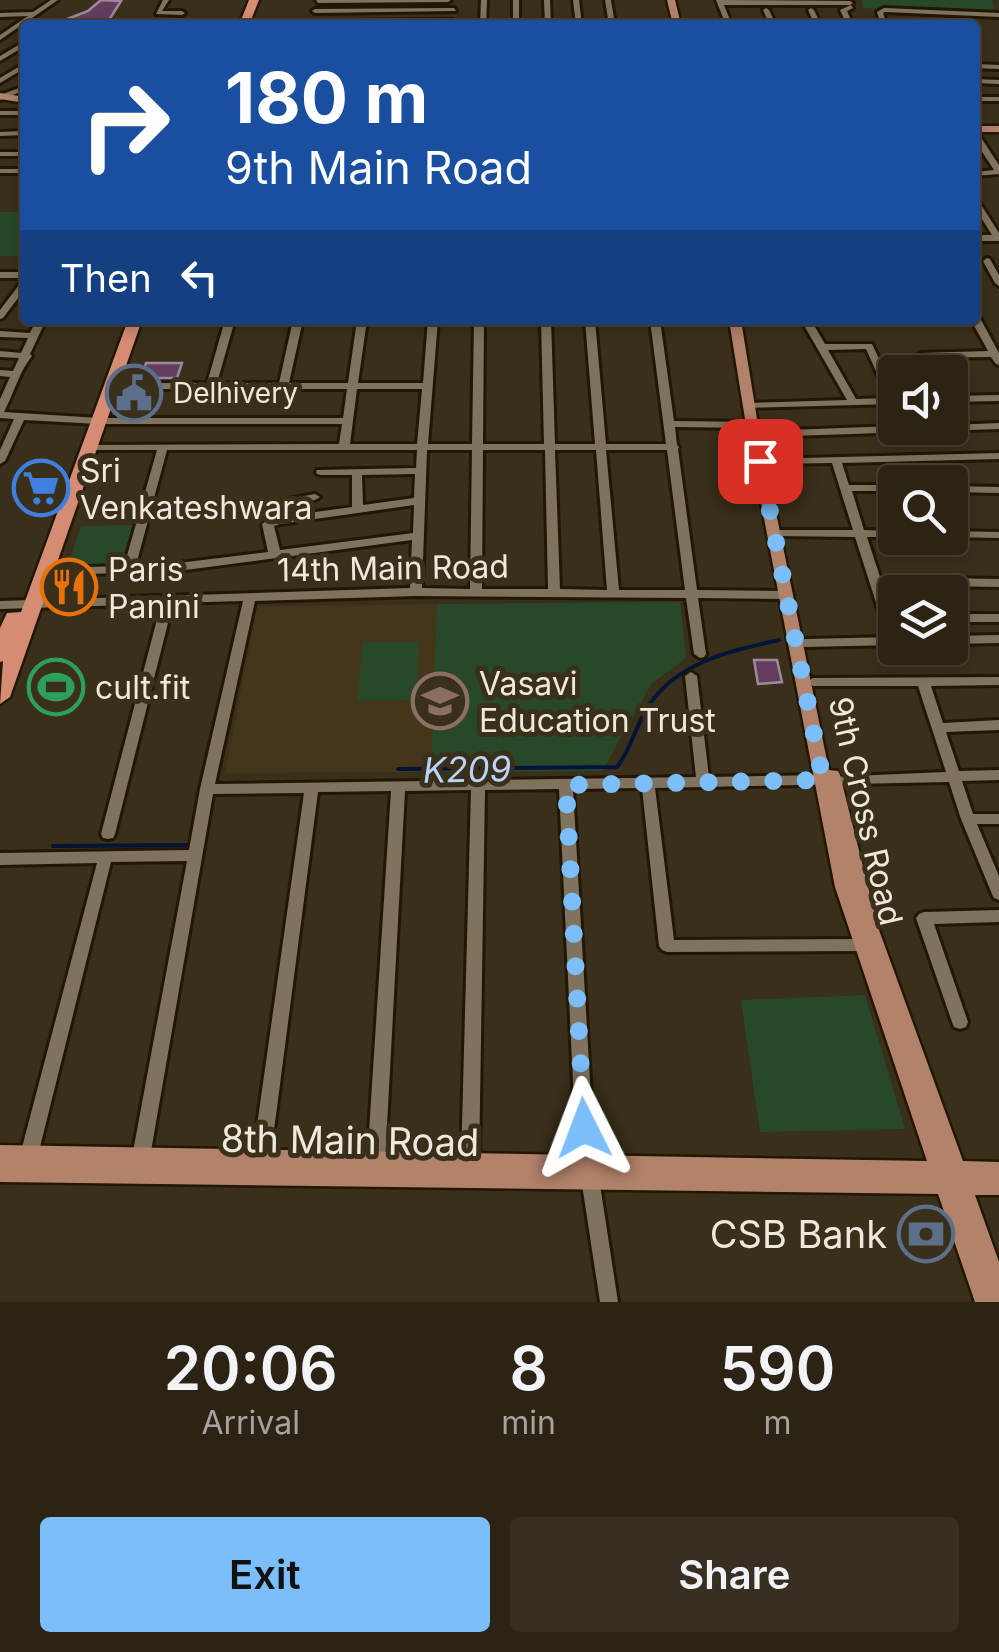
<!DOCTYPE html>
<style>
:root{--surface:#2c2314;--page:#382f22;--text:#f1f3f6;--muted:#a6a4a0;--line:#484034;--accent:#7bbef9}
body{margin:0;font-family:Inter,sans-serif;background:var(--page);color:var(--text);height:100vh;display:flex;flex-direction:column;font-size:38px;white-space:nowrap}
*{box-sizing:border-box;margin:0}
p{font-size:32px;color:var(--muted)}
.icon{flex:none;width:55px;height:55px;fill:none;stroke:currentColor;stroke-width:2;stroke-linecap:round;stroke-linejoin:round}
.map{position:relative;height:1302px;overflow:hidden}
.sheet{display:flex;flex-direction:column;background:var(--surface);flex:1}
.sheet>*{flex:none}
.banner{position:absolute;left:20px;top:20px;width:960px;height:305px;border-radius:10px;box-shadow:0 5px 15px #0003,0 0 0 2px var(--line);background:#1a4fa0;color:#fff;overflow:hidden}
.buttons{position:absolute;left:878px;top:355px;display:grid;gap:20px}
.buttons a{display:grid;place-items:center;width:90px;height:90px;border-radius:10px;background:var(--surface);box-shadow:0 5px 15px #0003,0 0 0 2px var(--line);font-size:50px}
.pin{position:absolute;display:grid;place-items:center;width:85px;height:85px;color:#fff;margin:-42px;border-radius:20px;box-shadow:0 5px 15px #0006}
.me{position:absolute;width:110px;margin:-55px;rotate:357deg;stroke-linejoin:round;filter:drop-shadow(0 0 8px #0008)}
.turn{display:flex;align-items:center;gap:35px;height:210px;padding:0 40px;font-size:45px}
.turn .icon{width:130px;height:130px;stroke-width:2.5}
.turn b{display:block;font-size:70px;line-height:85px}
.then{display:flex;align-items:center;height:95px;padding:0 40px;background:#0003;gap:20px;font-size:38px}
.eta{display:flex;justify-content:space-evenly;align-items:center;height:170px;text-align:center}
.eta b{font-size:60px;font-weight:600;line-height:70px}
.action{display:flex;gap:20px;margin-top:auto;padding:20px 40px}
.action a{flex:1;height:115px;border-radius:10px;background:var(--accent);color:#111;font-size:40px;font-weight:600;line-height:115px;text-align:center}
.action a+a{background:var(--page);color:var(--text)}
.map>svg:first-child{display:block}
.built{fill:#44361a}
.green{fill:#284929}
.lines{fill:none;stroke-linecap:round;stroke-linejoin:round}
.stream{stroke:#021538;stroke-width:4}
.building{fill:#633d60;stroke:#9d899b;stroke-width:2.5}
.minor-casing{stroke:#211704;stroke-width:6}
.major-casing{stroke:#211704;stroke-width:5}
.highway-casing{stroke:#211704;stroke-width:5}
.minor{fill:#7f735d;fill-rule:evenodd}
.major{fill:#b2826a;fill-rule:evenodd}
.highway{fill:#d48c73;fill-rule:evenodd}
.route{stroke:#7bbef9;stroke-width:18;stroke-dasharray:0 32.4}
.labels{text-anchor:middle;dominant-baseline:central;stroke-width:10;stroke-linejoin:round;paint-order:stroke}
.far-poi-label{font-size:28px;fill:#efe8dc;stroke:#3a2f1b;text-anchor:start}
.poi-label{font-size:32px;fill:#efe8dc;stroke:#3a2f1b;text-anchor:start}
.street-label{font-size:32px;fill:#efe8dc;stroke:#3a2f1b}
.water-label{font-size:35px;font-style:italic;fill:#b9d3fa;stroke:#3a2f1b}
.near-street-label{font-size:38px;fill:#efe8dc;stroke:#3a2f1b}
.near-poi-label{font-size:38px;fill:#efe8dc;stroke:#3a2f1b;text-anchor:end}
</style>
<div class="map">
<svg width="999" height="1302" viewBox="0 0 999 1302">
<rect width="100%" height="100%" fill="#3a2f1b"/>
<path class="built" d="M680 602 686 658 651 684 602 771 225 773 257 606Z"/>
<path class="green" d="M862 0H992L995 13 863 8Z
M0 212H25V256H0Z
M135 525 124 565H68L81 526Z
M680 602 686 658 651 684 602 771 431 772 437 604Z
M363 642H419L417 700 357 701Z
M865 995 905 1129 760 1132 741 1000Z"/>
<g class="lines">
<path class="stream" d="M398 769 617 767C632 748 636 724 649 705 679 661 731 651 779 640
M53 846 191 845"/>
</g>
<path class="building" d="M101 0 121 1 109 20 86 24 67 19 88 11Z
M146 363H182L177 378H141Z
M754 660H777L782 682 758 684Z"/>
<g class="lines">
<g class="minor-casing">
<path id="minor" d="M51 0H58L0 40V35L28 16 0 17V13L33 12Z
M163 0H169L162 11H182L185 13 182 15 156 14Z
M316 0H451L448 2 318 3Z
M481 0H487L486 25H480Z
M513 0H519V25H513Z
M544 0H550L551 25H545Z
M573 0H579L582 25H576Z
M605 0H611L615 25H609Z
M716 0 850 1 853 3 850 5H724L732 25H726Z
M851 5 853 8 847 11 853 25H847L840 10Z
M454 8 456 11 315 13 312 11 315 9Z
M766 8 769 10 776 25H770L763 10Z
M811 8 814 10 821 25H815L808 10Z
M884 8 999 13V17L885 12 883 13 887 25H881L877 12Z
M453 20 455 23 247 24 250 22Z
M230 21 232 24 146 25 149 23Z
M25 41V46L0 61V56Z
M25 63V68L0 83V78Z
M975 64 999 65V69L975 68Z
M975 79 999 80V84L975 83Z
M25 86V90L0 100V95Z
M975 97H999V101H975Z
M0 111H25V115H0Z
M25 131V135L0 136V132Z
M975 133H978L999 165V174L975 176V172L994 170 975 141Z
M0 152H25V156H0Z
M0 169H25V173H0Z
M975 200H978L999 233V241H975V235H992L975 208Z
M987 258 990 259 999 275V286L995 283 983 261Z
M0 272H25V278H0Z
M25 280V289L3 318 0 319V310L22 281Z
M975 315 980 318 999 353V365L996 364 991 357 918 358 916 356 921 353 988 351 971 320H975Z
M36 320H46L30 354 32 356C19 372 14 393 4 412L99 418H343L347 389H112L107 386 112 383H207L225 320H235L217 383H279L293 320H303L289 383H348L357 320H367L358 383H423L428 320H438L428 444H472L474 320H484L483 444H544L541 320H551L555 444H595L585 320H595L606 444H666L650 320H660L674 421 752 422 757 425 752 428 675 427 677 445 679 447 678 449 697 590 787 591 793 595 787 599 698 598 706 654 704 657 700 658 694 654 686 598 416 596 255 601 215 784 696 777 685 676 691 672 697 676 709 777 823 775 828 777 946 772 918 686H813L807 682 813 678 999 677V685L931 686 943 723 999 720V730L946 732 959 771 999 770V780L962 781 973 814H999V824H977L999 876V900L994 898 992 894 961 819 949 782 655 788 674 940 862 939 867 941 870 945 867 949 862 951 667 952 662 950 659 946 642 788 573 789 595 1166 593 1171 596 1172 599 1178 618 1302H600L581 1178 583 1173 580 1172 577 1166 559 789 485 790 479 1163 476 1169 470 1171 464 1169 461 1163 471 790 405 791 385 1163 382 1169 376 1171 370 1169 367 1163 391 791 318 792 270 1161 267 1167 261 1169 255 1167 252 1161 304 793 213 794 150 1157 147 1163 141 1165 135 1163 132 1157 187 861 111 862 38 1155 35 1161 29 1163 23 1161 20 1155 97 863 0 865V853L189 850 200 789 243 601 173 603 115 834 113 838 108 839 103 838 101 834 161 604 0 609V601L410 588 412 540 170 572 41 575 39 572 45 568 124 566 157 450H90L86 449V445L339 444 342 424H99L24 420 5 461 0 464V450L14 419 0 418V399L10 377 0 376V370L13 371 19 358 0 357V351L21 353 28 338 0 337V331L30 333ZM357 389H422L417 444H350ZM167 450H417L416 468 317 470 316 472 317 474 321 475H352V507L279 517 277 507 315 500 320 497 315 494 267 503H205L203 505 209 508 266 509 268 520 262 524 268 552 170 564 136 565ZM427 450H472L470 589 422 588ZM483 450H545L548 589H482ZM555 450H596L607 590 560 589ZM606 450H667L685 590H619ZM415 474 414 498 363 505 362 475ZM414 505 413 533 280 550 274 526 280 524Z
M801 320H811L825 344H872L895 392V404L744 408 743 406 748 403 847 400ZM866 349 888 398 856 399 828 350Z
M999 395V401L950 402V396Z
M999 423V429L761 437 756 434 761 431 895 426 950 428V425Z
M999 453V459L842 463 849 485H895V491H852L864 530 895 531V537H867L880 577 999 579V587L882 585 891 613 895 614V622L882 618 880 615 855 537 775 536 769 533 775 530H853L832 463 766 464 761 461 762 459Z
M950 486 999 487V493L950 492Z
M950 531 999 532V538L950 537Z
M950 614H999V622H950Z
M999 635V643L950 644V636Z
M895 637V645L805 647 799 643 805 639Z
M999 910V922L934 924 968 1022 966 1027 960 1029 954 1027 952 1022 916 918 919 914 924 912Z"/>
</g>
<g class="major-casing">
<path id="major" d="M667 0H675L681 25H673Z
M0 93 25 97V103L0 99Z
M975 126H999V132H975Z
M729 320H741L758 425 829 770 838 771 840 775 879 930 963 1161 999 1162V1195H975L999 1262V1302H975L938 1194 0 1182V1145L927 1161 835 887 746 425Z"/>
</g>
<g class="highway-casing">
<path id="highway" d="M249 0H259L249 25H239Z
M128 320H142L10 697 0 704 3 661 0 662V628L7 613 21 612Z"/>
</g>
<use href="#minor" class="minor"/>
<use href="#major" class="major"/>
<use href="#highway" class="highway"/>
</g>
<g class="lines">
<path class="route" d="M584 1128 566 785 823 780 760 461"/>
</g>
<defs>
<g id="civic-ring" transform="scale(2.875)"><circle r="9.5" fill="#3a2f1b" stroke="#5c6f8a" stroke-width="1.5"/><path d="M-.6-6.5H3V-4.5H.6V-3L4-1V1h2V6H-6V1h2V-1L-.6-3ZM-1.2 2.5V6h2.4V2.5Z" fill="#5c6f8a"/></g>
<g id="supermarket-ring" transform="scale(2.875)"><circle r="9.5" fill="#3a2f1b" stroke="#3f7fe0" stroke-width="1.5"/><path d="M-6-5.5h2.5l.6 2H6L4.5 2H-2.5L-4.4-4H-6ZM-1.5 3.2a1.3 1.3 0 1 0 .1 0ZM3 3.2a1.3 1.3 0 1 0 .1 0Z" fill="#3f7fe0"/></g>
<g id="restaurant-ring" transform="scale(2.875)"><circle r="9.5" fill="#3a2f1b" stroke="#e8710a" stroke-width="1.5"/><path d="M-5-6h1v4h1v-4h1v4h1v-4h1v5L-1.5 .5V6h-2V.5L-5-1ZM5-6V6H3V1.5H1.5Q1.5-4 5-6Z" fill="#e8710a"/></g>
<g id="stadium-ring" transform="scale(2.875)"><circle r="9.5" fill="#3a2f1b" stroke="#2e9e5b" stroke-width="1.5"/><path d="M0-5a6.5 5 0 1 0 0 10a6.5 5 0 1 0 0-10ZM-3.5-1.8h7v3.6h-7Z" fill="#2e9e5b"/></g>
<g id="university-ring" transform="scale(2.875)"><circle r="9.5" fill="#3a2f1b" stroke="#8d6e63" stroke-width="1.5"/><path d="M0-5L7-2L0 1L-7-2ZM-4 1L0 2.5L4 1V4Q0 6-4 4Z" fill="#8d6e63"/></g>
<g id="bank-ring" transform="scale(2.875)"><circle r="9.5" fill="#3a2f1b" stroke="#5c6f8a" stroke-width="1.5"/><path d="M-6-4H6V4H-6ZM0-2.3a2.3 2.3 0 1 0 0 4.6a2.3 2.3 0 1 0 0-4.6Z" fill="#5c6f8a"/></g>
</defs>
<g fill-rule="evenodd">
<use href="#civic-ring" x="134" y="393"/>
<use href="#supermarket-ring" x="41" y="488"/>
<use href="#restaurant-ring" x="69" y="587"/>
<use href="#stadium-ring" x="56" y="687"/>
<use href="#university-ring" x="440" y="701"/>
<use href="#bank-ring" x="926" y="1234"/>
</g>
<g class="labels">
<g class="far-poi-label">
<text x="173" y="393">Delhivery</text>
</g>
<g class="poi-label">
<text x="80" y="470">Sri<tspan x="80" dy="37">Venkateshwara</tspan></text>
<text x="108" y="569">Paris<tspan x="108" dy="37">Panini</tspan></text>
<text x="479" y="683">Vasavi<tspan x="479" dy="37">Education Trust</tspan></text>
<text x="95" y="687">cult.fit</text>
</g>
<g class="street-label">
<text transform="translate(393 568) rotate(-1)">14th Main Road</text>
<text transform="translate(866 811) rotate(77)">9th Cross Road</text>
</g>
<g class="water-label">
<text transform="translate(467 769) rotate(-1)">K209</text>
</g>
<g class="near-street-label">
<text transform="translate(350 1140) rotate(1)">8th Main Road</text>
</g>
<g class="near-poi-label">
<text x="887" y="1234">CSB Bank</text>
</g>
</g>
</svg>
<div class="buttons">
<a><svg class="icon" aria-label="sound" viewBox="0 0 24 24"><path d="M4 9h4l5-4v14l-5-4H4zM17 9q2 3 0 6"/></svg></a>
<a><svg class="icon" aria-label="search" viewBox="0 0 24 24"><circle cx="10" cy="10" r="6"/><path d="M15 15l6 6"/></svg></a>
<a><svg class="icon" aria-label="layers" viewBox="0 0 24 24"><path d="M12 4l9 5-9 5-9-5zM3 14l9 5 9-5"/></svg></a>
</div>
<div class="pin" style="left:760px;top:461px;background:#d93025"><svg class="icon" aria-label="arrive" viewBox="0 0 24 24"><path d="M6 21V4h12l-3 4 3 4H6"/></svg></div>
<svg class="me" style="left:584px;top:1128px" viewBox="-20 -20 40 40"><path d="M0-17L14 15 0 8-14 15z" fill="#7bbef9" stroke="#fff" stroke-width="4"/></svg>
<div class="banner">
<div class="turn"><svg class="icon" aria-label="right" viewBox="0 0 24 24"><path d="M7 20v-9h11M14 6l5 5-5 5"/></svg><div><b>180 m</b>9th Main Road</div></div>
<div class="then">Then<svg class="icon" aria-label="left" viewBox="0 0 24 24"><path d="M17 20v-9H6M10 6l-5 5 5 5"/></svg></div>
</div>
</div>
<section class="sheet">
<div class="eta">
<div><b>20:06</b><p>Arrival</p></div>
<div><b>8</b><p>min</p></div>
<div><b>590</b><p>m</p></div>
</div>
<div class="action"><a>Exit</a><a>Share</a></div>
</section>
